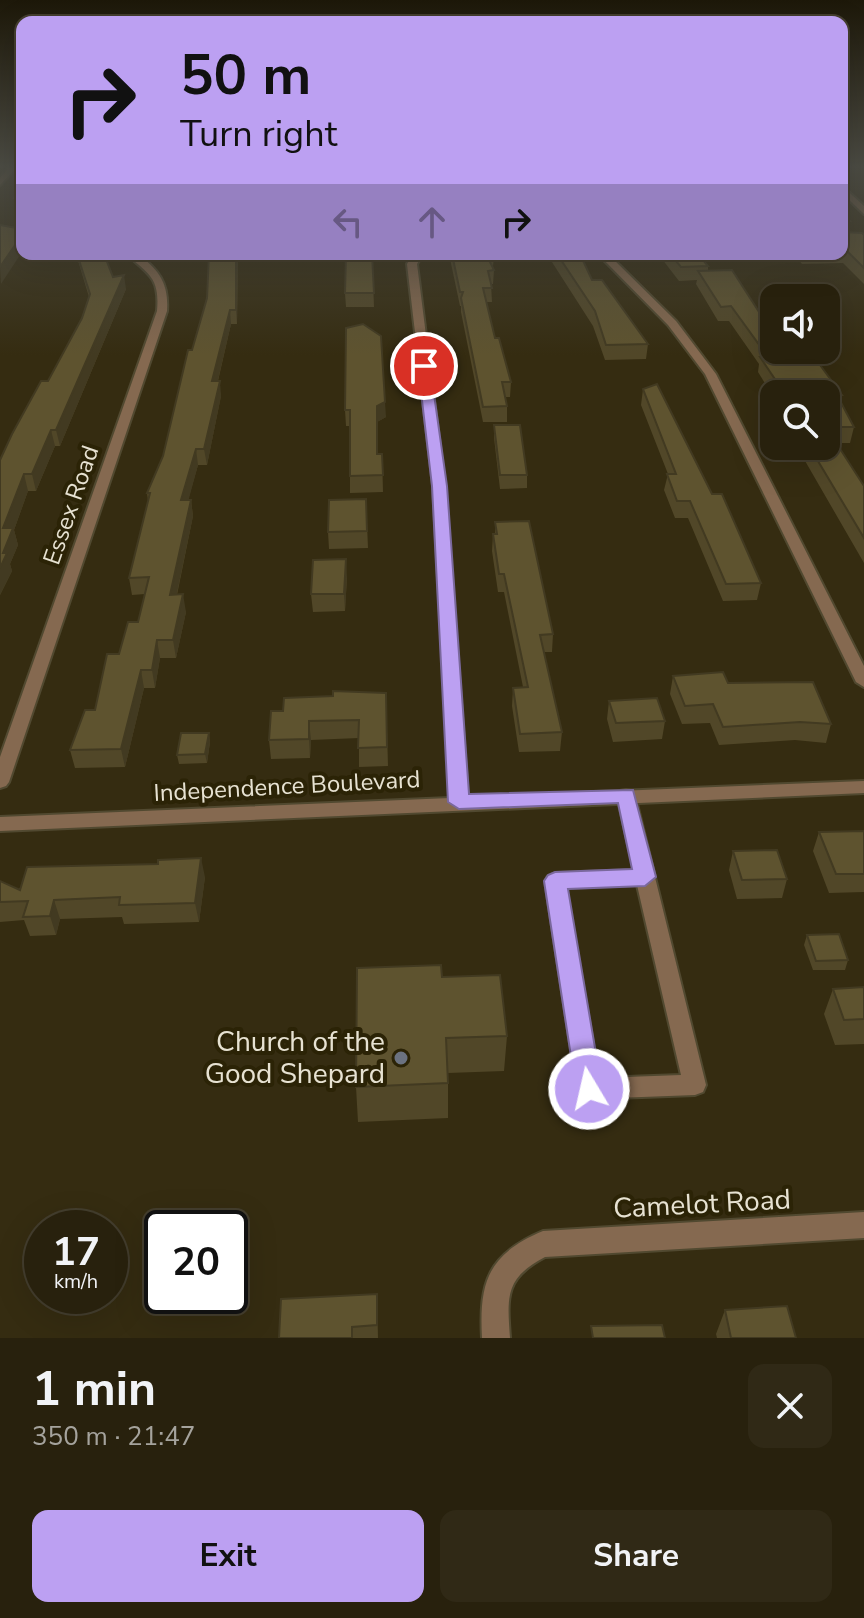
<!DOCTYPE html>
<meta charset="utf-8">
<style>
:root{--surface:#28210d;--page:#302916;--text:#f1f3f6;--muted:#a5a39d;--line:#443e2e;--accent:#bca0f2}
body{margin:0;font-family:"Nunito Sans",sans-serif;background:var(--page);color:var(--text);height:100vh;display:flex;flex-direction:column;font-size:30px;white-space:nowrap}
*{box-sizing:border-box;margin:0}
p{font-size:26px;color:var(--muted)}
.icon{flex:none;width:44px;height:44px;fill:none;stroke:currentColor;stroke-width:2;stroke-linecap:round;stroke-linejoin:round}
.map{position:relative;height:1338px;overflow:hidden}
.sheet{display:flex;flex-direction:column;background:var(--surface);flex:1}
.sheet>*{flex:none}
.banner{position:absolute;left:16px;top:16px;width:832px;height:244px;border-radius:16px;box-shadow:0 8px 32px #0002,0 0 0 2px var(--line);background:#bca0f2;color:#111;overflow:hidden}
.tools{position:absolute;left:760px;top:284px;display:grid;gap:16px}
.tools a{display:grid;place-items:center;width:80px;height:80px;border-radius:16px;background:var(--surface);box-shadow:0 8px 32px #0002,0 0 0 2px var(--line);font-size:40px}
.speed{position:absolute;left:24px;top:1210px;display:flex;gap:16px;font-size:40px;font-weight:700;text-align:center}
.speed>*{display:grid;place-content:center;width:104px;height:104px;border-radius:50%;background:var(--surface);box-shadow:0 8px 32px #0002,0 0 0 2px var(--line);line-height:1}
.speed small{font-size:20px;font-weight:400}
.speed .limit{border:4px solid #111;border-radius:12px;background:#fff;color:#111}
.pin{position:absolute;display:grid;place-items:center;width:68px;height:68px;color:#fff;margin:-34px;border:4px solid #fff;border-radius:50%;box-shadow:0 2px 8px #0007}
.me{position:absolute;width:88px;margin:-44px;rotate:351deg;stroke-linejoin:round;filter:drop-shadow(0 0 6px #0008)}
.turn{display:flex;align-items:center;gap:28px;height:168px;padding:0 32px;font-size:36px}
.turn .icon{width:104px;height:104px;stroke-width:2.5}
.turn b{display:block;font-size:56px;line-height:68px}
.lanes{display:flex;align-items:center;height:76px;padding:0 32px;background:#0003;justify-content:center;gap:40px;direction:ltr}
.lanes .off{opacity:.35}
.round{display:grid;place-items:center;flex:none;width:84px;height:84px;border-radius:16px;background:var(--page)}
.headline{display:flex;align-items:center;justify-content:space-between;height:136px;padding:0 32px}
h1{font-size:48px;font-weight:700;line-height:60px}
.primary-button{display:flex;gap:16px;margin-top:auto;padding:16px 32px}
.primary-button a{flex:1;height:92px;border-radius:16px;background:var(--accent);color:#111;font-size:32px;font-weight:700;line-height:92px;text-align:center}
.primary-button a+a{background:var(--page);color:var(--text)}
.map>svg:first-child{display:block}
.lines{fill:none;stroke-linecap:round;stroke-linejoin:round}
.service-casing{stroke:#514930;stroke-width:4}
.minor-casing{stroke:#514930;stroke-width:4}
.service{fill:#856950;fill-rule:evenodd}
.minor{fill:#856950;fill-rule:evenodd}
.wall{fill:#514728}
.shaded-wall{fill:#423a21}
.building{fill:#5e532f;stroke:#423a21;stroke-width:2}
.route{fill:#bca0f2;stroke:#7a689d;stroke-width:2}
.worship-dot{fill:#6b7280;stroke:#2b2306;stroke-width:3}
.labels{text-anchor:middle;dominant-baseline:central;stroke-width:8;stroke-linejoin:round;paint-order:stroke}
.street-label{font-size:24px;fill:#e7e2d2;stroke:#2b2306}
.near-poi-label{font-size:28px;fill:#e7e2d2;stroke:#2b2306;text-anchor:end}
.near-street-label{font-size:28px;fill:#e7e2d2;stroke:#2b2306}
</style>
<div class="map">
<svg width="864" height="1338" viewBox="0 0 864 1338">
<rect width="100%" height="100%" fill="#352c11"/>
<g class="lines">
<g class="service-casing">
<path id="service" d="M626 790 632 791 635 796 706 1085 703 1092 695 1095 589 1099 581 1096 577 1089 545 881 548 876 555 873 634 870 617 796 620 791ZM637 885 681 1075 599 1078 566 888Z"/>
</g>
<g class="minor-casing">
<path id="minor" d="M9 167H17L0 185V178Z
M842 186 864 206V214L842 193Z
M126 254H137C159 269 169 284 167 311L9 782 6 786 0 788V757L157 311C160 278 149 274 126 254Z
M413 254H423L417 264 445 486 468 797 864 781V793L0 831V817L450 798 433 486 407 264Z
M598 254H608L676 321 716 374 864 666V687L856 682 705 374 668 325Z
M864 1212V1238L545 1257C505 1278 507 1296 510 1338H482C479 1282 488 1254 543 1231Z"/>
</g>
<use href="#service" class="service"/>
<use href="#minor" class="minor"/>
</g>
<path class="wall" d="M22 188V211L17 210 14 198Z
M842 213 850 221 848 232 864 235V284L843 263 802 264 794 254H842Z
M76 254H104L113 277 126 289 60 446H55L36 491H28L14 530 18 545 10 564 12 571 0 595V460L48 381 82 318 89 297Z
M209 254H238L237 324H231L218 381 221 396 207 465H198L188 500H191L193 516 177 595 186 612 176 658H160L155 688H144L125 767 75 768 70 750 95 710 119 654 138 622 145 594 132 595 129 578 148 501 147 493 163 456 207 298Z
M372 254 374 307H346L345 293Z
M449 254H494L493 267H492L494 270 493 284H491L492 302H486L495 338 511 382 510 397H505L507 406V422H483L461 312V306H460Z
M550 254H580L592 280 648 344 646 359 605 360 593 326 550 259Z
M652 254H698L708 266V271L774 350H814L813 355 842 395 841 402 854 427 850 443H836L864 486V563L797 447V446H826V394H774V398L758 372 759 364 729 321H718L696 284 697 280 679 281 662 259H655Z
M346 328 386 417 377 422V454H382L383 492 350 493V426H346L345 410Z
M643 389 712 494 761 583 757 600 723 601 688 518H675L664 490 668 474 641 405Z
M494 425 527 475V488L500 489 494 438Z
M366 499 368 548 329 549 328 532Z
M495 522 553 634 552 652H544L562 732 560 751 519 752 512 706 513 688 523 687 504 592H498L492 551 493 534H495Z
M347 577 345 611 313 612 311 594Z
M673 676 728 683 831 724 826 743 795 740 719 745 710 723 682 724 670 694Z
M386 693 388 766 359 767V738L311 740 310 758 271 759 269 740 283 711 333 696Z
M609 701 665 721 662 739 613 742 607 719Z
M209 733 210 742 207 763 179 764 177 755Z
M864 831V892L829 893 813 851 819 832Z
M733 851 787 879 782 898 737 899 729 870Z
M205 877 199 922 124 924 122 917 60 919 56 935 30 936 24 920 0 922V881L20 890Z
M807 935 848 960 845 970H813L804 945Z
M442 977 507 1036 504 1071 448 1073V1118L358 1122 356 1087Z
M864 987V1044L835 1045 824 1014 833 989Z
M377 1294 378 1338H279Z
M725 1310 796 1338H717L716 1334Z"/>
<path class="shaded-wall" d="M850 221 847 234 842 235 843 222Z
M22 235V252L1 284 0 267Z
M236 254H238L237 324 236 310Z
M124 275 126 289 60 446 56 430Z
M230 310 231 324 214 397 212 381Z
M220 381 221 396 207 465 204 449Z
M385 402 386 417 377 422V406Z
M51 430 55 446 36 491 32 474Z
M196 449 198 465 184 517 181 500Z
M24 474 28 491 14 530 18 545 10 564 12 571 0 595V568L3 553V528Z
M191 500 193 516 173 612 170 595Z
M346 559 347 577 345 611 344 594Z
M183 594 186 612 176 658 173 640Z
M157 640 160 658 155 688 152 670Z
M141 670 144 688 125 767 121 749Z
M309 721 311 740 310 758 309 739Z
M209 733 210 742 207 763 205 754Z
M201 858 205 877 199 922 195 903Z
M54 900 60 919 56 935 50 916Z"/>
<path class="building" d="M22 188V199L14 198Z
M842 213 850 221 843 222V232L862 233 864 235V268L846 250H842Z
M0 225 22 229V235L0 267Z
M77 254H104L113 277 124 275 56 430H51L32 474H24L3 528H13L3 553H7L0 568V460L12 434 41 381H48L82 318 90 294Z
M209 254H236V310H230L212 381H220L204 449H196L181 500H191L170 595 183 594 173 640H157L152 670H141L121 749 70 750 85 710H95L107 654H119L128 622H138L149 577 129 578 150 493H147L163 456 188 350H192L207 298Z
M346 254H372L374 293H345Z
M452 254H494H486L494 270 488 271 492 288H483L495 338H499L511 382H502L507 406 483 407 461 298 463 292H460Z
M557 254H580L592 280H602L648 344 606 345 595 311Z
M670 254H698L708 266 681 267Z
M732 270 770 329H774V350H809L842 395H837L854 427H826V394H788L785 388H781L760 357H768L731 306 721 307 698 271Z
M363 324 381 336 385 402 377 406V454H382L383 475 350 476V410H345L346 328Z
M657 384 712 494H722L761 583 726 584 690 501H677L667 474H676L643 389Z
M494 425H520L527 475H500Z
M826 427 864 486V538L809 446H826Z
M366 499 367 531 328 532 329 500Z
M529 521 553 634 540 635 562 732 520 734 513 688 528 687 504 574H499L493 534H497L495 522Z
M346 559 344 594H311L313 560Z
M723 672 728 683 813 682 831 724 800 722 723 727 713 704 685 706 673 676Z
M333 691 386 693 387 747 358 748 359 720 309 721V739L269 740 271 711H283L284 698 333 696Z
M657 698 665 721 616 723 609 701Z
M181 733H209L205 754 177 755Z
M864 831V874H836L819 832Z
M777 850 787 879 742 880 733 851Z
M201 858 195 903 119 905 120 897 54 900 50 916 23 917 28 901 0 902V881L20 890 27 867 158 864V860Z
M839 934 848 960 816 961 807 935Z
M441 965 442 977 500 975 507 1036 446 1038 448 1083 356 1087 357 968Z
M864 987V1019L844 1020 833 989Z
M377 1294V1325L352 1327V1338H279L281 1299Z
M787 1306 796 1338H731L725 1310Z
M662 1325 665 1338H593L591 1326Z"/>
<linearGradient id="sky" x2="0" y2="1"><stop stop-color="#1d1809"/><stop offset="0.47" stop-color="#4b4b43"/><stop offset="1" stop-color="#4b4b43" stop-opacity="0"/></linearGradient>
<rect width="864" height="355" fill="url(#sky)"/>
<path class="route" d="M424 362 430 366 447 486 469 794 633 790 656 877 645 886 568 889 602 1089 599 1097 589 1100 580 1097 576 1089 544 881 548 875 555 872 632 869 618 803 459 809 448 802 432 486 418 366Z"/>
<circle class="worship-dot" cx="401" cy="1058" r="8"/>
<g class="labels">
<g class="street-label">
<text transform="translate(71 505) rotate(-71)">Essex Road</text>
<text transform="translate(287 786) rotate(-3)">Independence Boulevard</text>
</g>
<g class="near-poi-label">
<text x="385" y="1042">Church of the<tspan x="385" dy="32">Good Shepard</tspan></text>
</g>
<g class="near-street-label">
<text transform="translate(702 1204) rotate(-3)">Camelot Road</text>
</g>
</g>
</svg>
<div class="tools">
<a><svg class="icon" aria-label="sound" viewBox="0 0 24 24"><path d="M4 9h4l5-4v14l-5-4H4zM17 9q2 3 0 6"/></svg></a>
<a><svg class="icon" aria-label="search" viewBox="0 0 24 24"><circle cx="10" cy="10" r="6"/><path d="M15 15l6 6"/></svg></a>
</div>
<div class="speed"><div>17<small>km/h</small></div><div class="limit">20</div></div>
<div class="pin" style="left:424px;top:366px;background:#d93025"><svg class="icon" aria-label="arrive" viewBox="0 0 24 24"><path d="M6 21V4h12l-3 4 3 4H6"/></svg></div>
<svg class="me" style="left:589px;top:1089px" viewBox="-20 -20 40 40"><circle r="17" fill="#bca0f2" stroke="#fff" stroke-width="3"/><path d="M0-11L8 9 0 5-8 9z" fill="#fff"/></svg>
<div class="banner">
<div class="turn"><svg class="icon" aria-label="right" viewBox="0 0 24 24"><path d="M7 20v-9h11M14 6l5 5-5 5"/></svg><div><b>50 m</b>Turn right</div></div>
<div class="lanes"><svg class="icon off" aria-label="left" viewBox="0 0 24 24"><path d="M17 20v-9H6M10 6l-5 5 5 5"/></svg><svg class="icon off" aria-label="ahead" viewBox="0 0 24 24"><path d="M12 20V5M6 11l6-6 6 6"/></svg><svg class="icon" aria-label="right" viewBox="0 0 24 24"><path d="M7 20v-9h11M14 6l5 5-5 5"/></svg></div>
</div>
</div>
<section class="sheet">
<div class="headline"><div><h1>1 min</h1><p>350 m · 21:47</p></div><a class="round"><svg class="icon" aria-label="close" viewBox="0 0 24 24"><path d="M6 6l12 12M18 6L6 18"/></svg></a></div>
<div class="primary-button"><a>Exit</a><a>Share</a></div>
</section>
